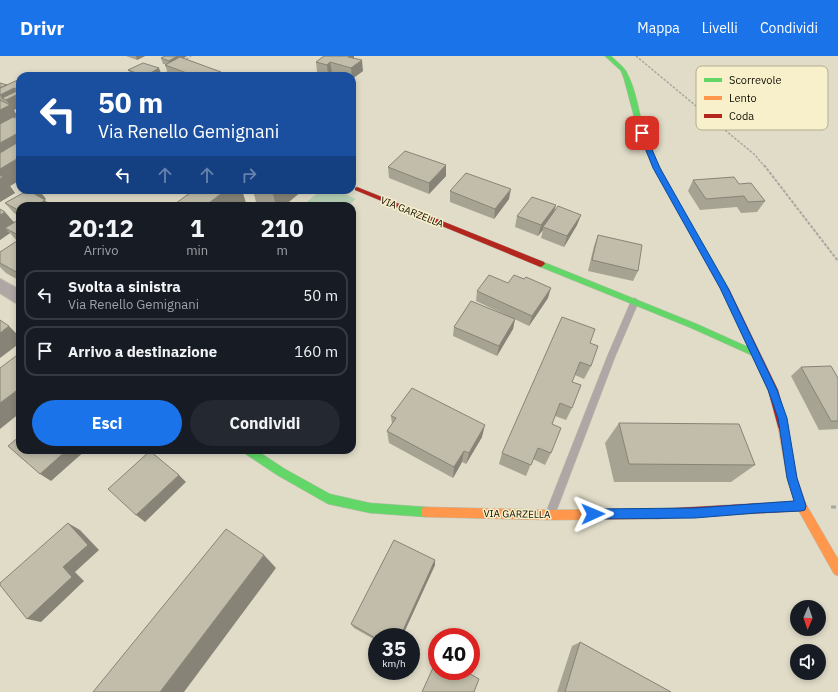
<!DOCTYPE html>
<html lang="it">
<style>
:root{--surface:#171b24;--page:#242831;--text:#f1f3f6;--muted:#9ea1a6;--line:#363941;--accent:#1a73e8}
body{margin:0;font-family:"IBM Plex Sans",sans-serif;background:var(--page);color:var(--text);height:100vh;display:flex;flex-direction:column;font-size:15px;white-space:nowrap}
*{box-sizing:border-box;margin:0}
p{font-size:13px;color:var(--muted)}
.icon{flex:none;width:22px;height:22px;fill:none;stroke:currentColor;stroke-width:2;stroke-linecap:round;stroke-linejoin:round}
.map{position:relative;flex:1;overflow:hidden}
.sheet{position:absolute;left:16px;top:146px;width:340px;height:252px;display:flex;flex-direction:column;background:var(--surface);border-radius:12px;box-shadow:0 2px 6px #0003}
.sheet>*{flex:none}
.banner{position:absolute;left:16px;top:16px;width:340px;height:122px;border-radius:12px;box-shadow:0 2px 6px #0003;background:#1a4fa0;color:#fff;overflow:hidden}
.needle{width:26px;rotate:182deg}
.tools{position:absolute;left:790px;top:544px;display:grid;gap:8px}
.tools a{display:grid;place-items:center;width:36px;height:36px;border-radius:50%;background:var(--surface);box-shadow:0 2px 6px #0003;font-size:20px}
.speed{position:absolute;left:368px;top:572px;display:flex;gap:8px;font-size:20px;font-weight:700;text-align:center}
.speed>*{display:grid;place-content:center;width:52px;height:52px;border-radius:50%;background:var(--surface);box-shadow:0 2px 6px #0003;line-height:1}
.speed small{font-size:10px;font-weight:400}
.speed .limit{border:6px solid #d22;background:#fff;color:#111}
.pin{position:absolute;display:grid;place-items:center;width:34px;height:34px;color:#fff;margin:-17px;border-radius:8px;box-shadow:0 2px 6px #0006}
.me{position:absolute;width:44px;margin:-22px;rotate:89deg;stroke-linejoin:round;filter:drop-shadow(0 0 3px #0008)}
.turn{display:flex;align-items:center;gap:14px;height:84px;padding:0 16px;font-size:18px}
.turn .icon{width:52px;height:52px;stroke-width:2.5}
.turn b{display:block;font-size:28px;line-height:34px}
.lanes{display:flex;align-items:center;height:38px;padding:0 16px;background:#0003;justify-content:center;gap:20px;direction:ltr}
.lanes .off{opacity:.35}
.eta{display:flex;justify-content:space-evenly;align-items:center;height:68px;text-align:center}
.eta b{font-size:24px;font-weight:800;line-height:28px}
.button{display:flex;gap:8px;margin-top:auto;padding:8px 16px}
.button a{flex:1;height:46px;border-radius:24px;background:var(--accent);color:#fff;font-size:16px;font-weight:800;line-height:46px;text-align:center}
.button a+a{background:var(--page);color:var(--text)}
ul{padding:0;list-style:none}
li{display:flex;align-items:center;gap:12px;height:50px;margin:0 8px 6px;padding:0 8px;border:2px solid var(--line);border-radius:12px}
li div{flex:1}
li b{display:block;font-size:15px}
li em{font-style:normal}
header{display:flex;align-items:center;gap:24px;box-sizing:border-box;height:56px;padding:0 20px;background:var(--accent);color:#fff}
header strong{font-size:19px}
nav{display:flex;gap:22px;margin-inline-start:auto;font-size:14px}
.map>svg:first-child{display:block}
.green{fill:#b7d0b5}
.lines{fill:none;stroke-linecap:round;stroke-linejoin:round}
.lane-casing{stroke:#bdb9aa;stroke-width:1}
.street-casing{stroke:#bdb9aa;stroke-width:2}
.fast-casing{stroke:#bdb9aa;stroke-width:1}
.slow-casing{stroke:#bdb9aa;stroke-width:1}
.jam-casing{stroke:#bdb9aa;stroke-width:1}
.path-far2{stroke:#aaa6a0;stroke-width:1.5;stroke-dasharray:2.5 1.5;stroke-linecap:butt}
.path-far1{stroke:#aaa6a0;stroke-width:2;stroke-dasharray:3 1.5;stroke-linecap:butt}
.path{stroke:#aaa6a0;stroke-width:3;stroke-dasharray:5 2.5;stroke-linecap:butt}
.lane{fill:#aea7a5;fill-rule:evenodd}
.street{fill:#aea7a5;fill-rule:evenodd}
.fast{fill:#63d668;fill-rule:evenodd}
.slow{fill:#ff974d;fill-rule:evenodd}
.jam{fill:#b3261e;fill-rule:evenodd}
.wall{fill:#a6a392}
.shaded-wall{fill:#878477}
.building{fill:#c1bdaa;stroke:#878477}
.route{fill:#1a73e8;stroke:#114b97}
.labels{text-anchor:middle;dominant-baseline:central;stroke-width:3;stroke-linejoin:round;paint-order:stroke}
.street-label{font-size:10px;fill:#110e03;stroke:#f8f0cb}
.key{fill:#f8f0cb;stroke:#b3ac8f;stroke-width:1}
.key-label{font-size:11px;fill:#110e03}
</style>
<header>
<strong>Drivr</strong>
<nav><a>Mappa</a><a>Livelli</a><a>Condividi</a></nav>
</header>
<div class="map">
<svg width="838" height="636" viewBox="0 0 838 636">
<rect width="100%" height="100%" fill="#e0dcc8"/>
<path class="green" d="M321 134H335L356 143 348 150H302Z"/>
<g class="lines">
<g class="lane-casing">
<path id="lane" d="M635 242 639 245 615 301 556 456 555 460 551 461 547 460 546 456 607 301 631 245Z"/>
</g>
<g class="street-casing">
<path id="street" d="M0 223 20 234V248L14 246 0 237Z"/>
</g>
<g class="fast-casing">
<path id="fast" d="M605 0H611C616 5 622 9 626 15 639 38 639 67 650 91 673 140 703 186 729 233L728 235H722L662 127 644 91 637 72 624 23 621 15Z
M541 205 697 268 757 295 758 297 757 299H751L691 272 538 210 537 208Z
M243 394H256L285 413 330 438 370 447 426 451 430 452 431 456 430 460 426 461 370 457 328 448 277 419 244 397Z"/>
</g>
<g class="slow-casing">
<path id="slow" d="M783 367 786 368 788 371 797 422 806 448 838 503V520L834 518 796 450 787 422 778 371 780 368Z
M426 451 550 454 657 453 661 454 662 458 661 462 657 463 550 464 426 461 422 460 421 456 422 452Z"/>
</g>
<g class="jam-casing">
<path id="jam" d="M357 131 544 206 545 208 541 211 538 210 355 134V132Z
M725 230 729 233 778 334 788 371 786 374 783 375 780 374 778 371 768 334 721 233Z
M801 445 805 446 806 450 805 454 801 455 657 463 653 462 652 458 653 454 657 453Z"/>
</g>
<path class="path-far2" d="M636 0 755 99 764 110
M183 5 191 0
M164 20 169 14"/>
<path class="path-far1" d="M764 109 838 205"/>
<path class="path" d="M831 451H838"/>
<use href="#lane" class="lane"/>
<use href="#street" class="street"/>
<use href="#fast" class="fast"/>
<use href="#slow" class="slow"/>
<use href="#jam" class="jam"/>
</g>
<path class="wall" d="M126 0H145L137 4Z
M165 0H187L183 2 221 16 223 20H169L165 9 166 8H163L161 2Z
M324 0H354V2L363 15 352 23V20H344L332 16 328 19 317 16 316 6Z
M128 14 161 17 156 20H132Z
M20 23V51L14 54 17 60 14 61 16 62 20 60V124L10 130 15 137 0 146V27L7 29Z
M388 111 446 120 429 138 389 122Z
M693 124 739 128 765 145 757 156 741 157 737 151 700 154 688 135Z
M22 134 46 143 44 144 46 146 20 150V161L14 157 5 147 24 136Z
M253 134H303L284 150H266L256 146Z
M450 135 509 143 494 163 450 146Z
M556 149 553 157 581 159 577 169 564 191 541 182 543 174 538 180 515 171 517 160Z
M0 153 14 166 20 163V225L6 217 0 211V196L17 185 10 177 0 184Z
M598 179 638 215 633 225 588 215 594 190Z
M508 227 548 242 529 270 476 245 477 235Z
M515 263 513 273 497 300 453 280 454 271Z
M590 287 591 310 584 323 575 319 572 326V352L566 364 555 360 552 368 551 397 545 409 533 403 526 420 499 408 502 397Z
M801 311 838 322V373L819 374 791 320Z
M391 360 482 381 466 408 462 406 453 422 389 387 387 375 392 368Z
M619 367 755 409 731 426H614L605 387Z
M435 504V509L402 581H377V585L354 572 351 568Z
M580 586 671 636H557L572 590Z"/>
<path class="shaded-wall" d="M136 0H145L137 4Z
M177 0H187L171 10 169 5Z
M346 0H354V7Z
M362 4 363 15 352 23 351 12Z
M330 6 332 16 328 19 327 9Z
M159 12 161 17 156 20H145Z
M221 16 223 20H214Z
M14 32 18 38 20 37V51L14 54 17 60 0 68V54L10 49 6 44 2 42 0 39Z
M20 76V90L0 102V87Z
M20 101V124L10 130 15 137 0 146V113Z
M446 109V120L429 138V127Z
M511 133 509 143 494 163 495 153Z
M35 134H39L46 143 39 147 31 136Z
M226 134H242L247 150H205Z
M272 134H303L284 150H276Z
M45 144 49 150H36Z
M556 149 553 159 543 171V174L538 180 541 169Z
M5 156 18 171 5 172 10 177 0 184V159Z
M581 159 577 169 564 191 567 180Z
M551 232 548 242 529 270 532 260Z
M515 263 513 273 497 300 499 290Z
M9 270 20 281V287L0 302V277Z
M20 332V357L0 373V347Z
M485 369 482 381 466 408 469 397Z
M67 394H86L51 425 40 418Z
M464 395 462 406 453 422 454 411Z
M179 419 186 426 145 466 136 459Z
M68 467 80 474 99 494 75 516 84 525 41 566 27 563 63 511Z
M264 499 276 512 184 636H160Z
M435 504V509L402 581H400Z"/>
<path class="building" d="M165 0H177L169 5 161 2Z
M324 0H349L348 1 362 4 351 12 330 6 327 9 316 6Z
M180 1 221 16 214 20H195L165 9Z
M143 7 159 12 145 20 128 14Z
M106 18 110 20H102Z
M20 23V37L6 44 2 42 19 34 14 32 0 39V32Z
M0 27 7 29 0 32Z
M0 44 10 49 0 54Z
M20 60V76L0 87V68L13 61 16 62Z
M20 85V101L0 113V97Z
M405 95 446 109 429 127 388 111Z
M466 117 511 133 495 153 450 135Z
M0 119 3 121 0 123Z
M734 121 739 128 751 127 765 145 748 146 744 140 706 143 693 124Z
M22 134H35L31 136 45 144 36 150H20V155L5 147 25 136Z
M194 134H226L205 150H172Z
M532 141 556 149 541 169 517 160Z
M47 146 55 150H40Z
M558 150 581 159 567 180 543 171Z
M0 153 5 156 0 159Z
M20 163V180L5 172Z
M598 179 642 189 638 215 592 204Z
M20 183V218L0 207V196Z
M489 219 508 227 514 219 524 223 526 221 551 232 532 260 477 235Z
M471 245 515 263 499 290 454 271Z
M562 261 595 273 590 287 598 290 591 310 580 306 572 326 581 329 572 352 560 347 552 368 561 372 551 397 538 392 531 409 502 397Z
M0 264 9 270 0 277Z
M20 297V332L0 347V312Z
M831 310 838 322V365H831L801 311Z
M412 332 485 369 469 397 464 395 454 411 387 375 396 362 391 360Z
M619 367 739 368 755 409 629 408Z
M20 380V394H67L40 418 8 390Z
M150 395 179 419 136 459 108 433Z
M68 467 88 489 63 511 72 521 27 563 0 529V527Z
M226 473 264 499 160 636H93Z
M394 484 435 504 400 581H377V583L351 568Z
M580 586 671 636H565Z
M437 603V615H465L479 623 474 636H422Z"/>
<path class="route" d="M639 75 645 77 660 112 728 232 777 334 787 362 797 422 806 450 805 454 801 455 756 457 695 462 593 463 589 462 588 458 589 454 593 453 695 452 794 445 787 422 778 362 768 334 720 232 653 112 639 77Z"/>
<g class="labels">
<g class="street-label">
<text transform="translate(412 156) rotate(22)">VIA GARZELLA</text>
<text transform="translate(517 458) rotate(1)">VIA GARZELLA</text>
</g>
</g>
<rect x="696" y="10" width="132" height="64" rx="6" class="key"/>
<rect x="704" y="22" width="18" height="4" fill="#63d668"/>
<rect x="704" y="40" width="18" height="4" fill="#ff974d"/>
<rect x="704" y="58" width="18" height="4" fill="#b3261e"/>
<g class="key-label">
<text x="729" y="28">Scorrevole</text>
<text x="729" y="46">Lento</text>
<text x="729" y="64">Coda</text>
</g>
</svg>
<div class="tools">
<a><svg class="needle" viewBox="-14 -14 28 28"><path d="M0-13l5 13h-10z" fill="#e53935"/><path d="M0 13l5-13h-10z" fill="#9ea1a6"/></svg></a>
<a><svg class="icon" aria-label="sound" viewBox="0 0 24 24"><path d="M4 9h4l5-4v14l-5-4H4zM17 9q2 3 0 6"/></svg></a>
</div>
<div class="speed"><div>35<small>km/h</small></div><div class="limit">40</div></div>
<div class="pin" style="left:642px;top:77px;background:#d93025"><svg class="icon" aria-label="arrive" viewBox="0 0 24 24"><path d="M6 21V4h12l-3 4 3 4H6"/></svg></div>
<svg class="me" style="left:593px;top:458px" viewBox="-20 -20 40 40"><path d="M0-17L14 15 0 8-14 15z" fill="#1a73e8" stroke="#fff" stroke-width="4"/></svg>
<div class="banner">
<div class="turn"><svg class="icon" aria-label="left" viewBox="0 0 24 24"><path d="M17 20v-9H6M10 6l-5 5 5 5"/></svg><div><b>50 m</b>Via Renello Gemignani</div></div>
<div class="lanes"><svg class="icon" aria-label="left" viewBox="0 0 24 24"><path d="M17 20v-9H6M10 6l-5 5 5 5"/></svg><svg class="icon off" aria-label="ahead" viewBox="0 0 24 24"><path d="M12 20V5M6 11l6-6 6 6"/></svg><svg class="icon off" aria-label="ahead" viewBox="0 0 24 24"><path d="M12 20V5M6 11l6-6 6 6"/></svg><svg class="icon off" aria-label="right" viewBox="0 0 24 24"><path d="M7 20v-9h11M14 6l5 5-5 5"/></svg></div>
</div>
<section class="sheet">
<div class="eta">
<div><b>20:12</b><p>Arrivo</p></div>
<div><b>1</b><p>min</p></div>
<div><b>210</b><p>m</p></div>
</div>
<ul>
<li><svg class="icon" aria-label="left" viewBox="0 0 24 24"><path d="M17 20v-9H6M10 6l-5 5 5 5"/></svg><div><b>Svolta a sinistra</b><p>Via Renello Gemignani</p></div><em>50 m</em></li>
<li><svg class="icon" aria-label="arrive" viewBox="0 0 24 24"><path d="M6 21V4h12l-3 4 3 4H6"/></svg><div><b>Arrivo a destinazione</b></div><em>160 m</em></li>
</ul>
<div class="button"><a>Esci</a><a>Condividi</a></div>
</section>
</div>
